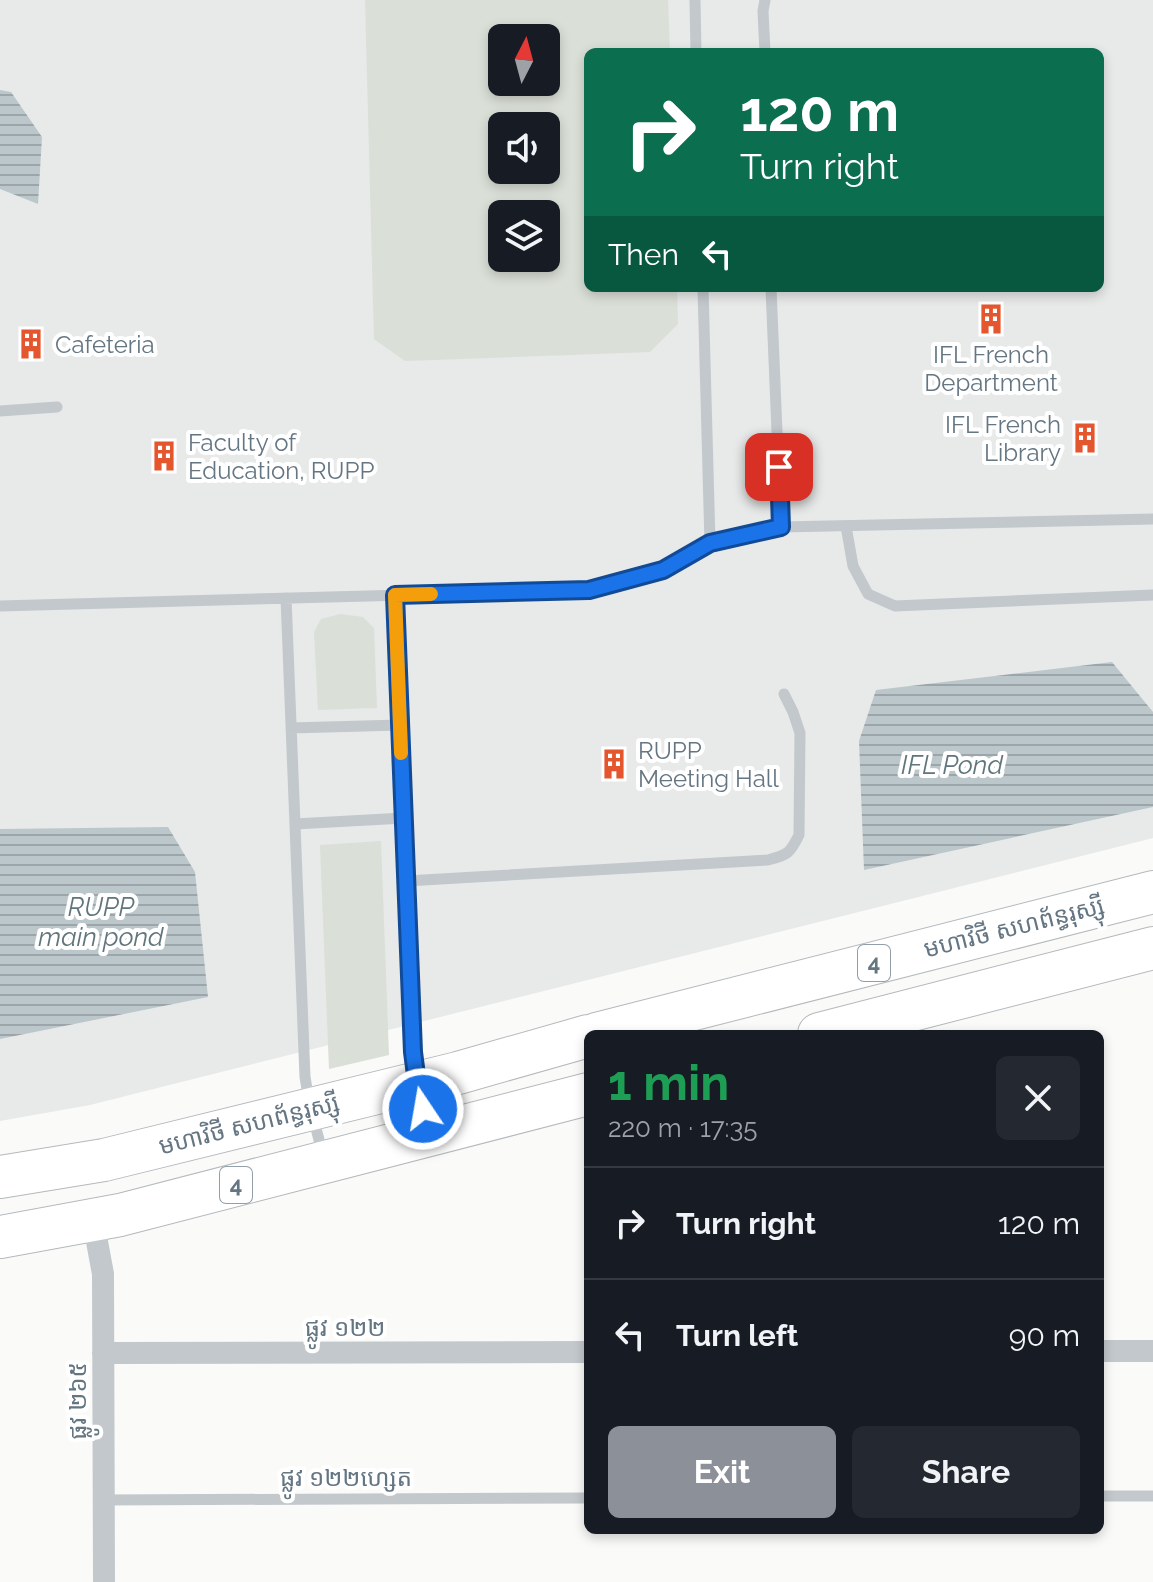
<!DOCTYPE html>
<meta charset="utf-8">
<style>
:root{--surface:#171b24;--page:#242831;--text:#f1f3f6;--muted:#9ea1a6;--line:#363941;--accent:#8c9099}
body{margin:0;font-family:Raleway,"Noto Sans Khmer",sans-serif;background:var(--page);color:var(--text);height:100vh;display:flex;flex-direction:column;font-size:30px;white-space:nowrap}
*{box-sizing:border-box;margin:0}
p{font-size:26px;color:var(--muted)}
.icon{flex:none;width:44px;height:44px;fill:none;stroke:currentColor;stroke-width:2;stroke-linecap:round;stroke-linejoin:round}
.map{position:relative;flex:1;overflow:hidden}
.drawer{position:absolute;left:584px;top:1030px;width:520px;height:504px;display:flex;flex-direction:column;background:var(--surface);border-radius:12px;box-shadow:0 4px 12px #0003}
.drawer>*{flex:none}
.banner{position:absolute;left:584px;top:48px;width:520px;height:244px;border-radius:12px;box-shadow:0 4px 12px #0003;background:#0b6e4f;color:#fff;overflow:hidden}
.needle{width:52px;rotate:6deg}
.buttons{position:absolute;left:488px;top:24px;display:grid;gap:16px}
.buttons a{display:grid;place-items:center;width:72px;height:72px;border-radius:12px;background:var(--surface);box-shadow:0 4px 12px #0003;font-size:40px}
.pin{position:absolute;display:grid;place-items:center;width:68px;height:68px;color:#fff;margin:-34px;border-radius:16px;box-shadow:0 4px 12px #0006}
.me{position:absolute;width:88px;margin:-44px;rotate:348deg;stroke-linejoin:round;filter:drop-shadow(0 0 6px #0008)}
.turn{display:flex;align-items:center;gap:28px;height:168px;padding:0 24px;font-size:36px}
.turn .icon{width:104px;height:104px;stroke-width:2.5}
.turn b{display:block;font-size:56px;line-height:68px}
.then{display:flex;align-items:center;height:76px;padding:0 24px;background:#0003;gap:16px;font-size:30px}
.round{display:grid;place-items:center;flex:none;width:84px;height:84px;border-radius:12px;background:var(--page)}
.headline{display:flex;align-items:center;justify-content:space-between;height:136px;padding:0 24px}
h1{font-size:48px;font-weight:700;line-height:60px;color:#1e9e55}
.action{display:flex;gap:16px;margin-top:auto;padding:16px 24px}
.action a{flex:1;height:92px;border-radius:12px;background:var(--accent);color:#fff;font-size:32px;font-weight:700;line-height:92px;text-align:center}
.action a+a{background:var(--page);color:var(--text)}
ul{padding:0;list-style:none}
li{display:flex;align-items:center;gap:24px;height:112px;padding:0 24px;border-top:2px solid var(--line)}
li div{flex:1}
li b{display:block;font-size:30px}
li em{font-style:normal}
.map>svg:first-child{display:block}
.built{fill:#e8e9e9;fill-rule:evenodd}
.grass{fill:#dadfd7;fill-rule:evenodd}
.water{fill:url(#water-rules)}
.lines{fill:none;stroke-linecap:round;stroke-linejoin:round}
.highway-casing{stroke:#b4b9bd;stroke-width:44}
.lane{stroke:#c3c8cc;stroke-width:11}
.street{stroke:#c3c8cc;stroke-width:22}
.highway{stroke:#fff;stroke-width:42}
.route-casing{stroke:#114b97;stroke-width:20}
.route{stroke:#1a73e8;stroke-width:14}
.slow{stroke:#f59e0b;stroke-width:14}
.labels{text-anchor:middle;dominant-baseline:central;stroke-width:8;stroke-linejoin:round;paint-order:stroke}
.shield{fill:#fff;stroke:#939fa8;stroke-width:2}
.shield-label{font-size:22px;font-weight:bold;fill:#657683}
.poi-label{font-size:24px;fill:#657683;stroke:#fff;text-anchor:start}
.street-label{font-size:24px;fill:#657683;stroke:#fff}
.water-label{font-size:26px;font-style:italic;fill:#60757c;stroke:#fff}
</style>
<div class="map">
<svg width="1153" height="1582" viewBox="0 0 1153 1582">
<defs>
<pattern id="water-rules" width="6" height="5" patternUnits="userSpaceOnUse" patternTransform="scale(2)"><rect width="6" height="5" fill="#bbc7cb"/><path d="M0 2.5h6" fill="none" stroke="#9ca6aa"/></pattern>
</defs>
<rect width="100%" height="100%" fill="#fafaf8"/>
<path class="built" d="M0 0H1153V838L90 1105 0 1121ZM502 38H546V82H502ZM588 52H1100V288H588ZM502 126H546V170H502ZM502 214H546V258H502Z"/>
<path class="grass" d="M365 0H668L670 52H588V288H677L678 324 650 352 405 361 374 339ZM502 38H546V82H502ZM502 126H546V170H502ZM502 214H546V258H502Z
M340 614 363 617 374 628 377 708 318 710 314 632 321 619Z
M381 841 389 1055 329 1069 320 845Z"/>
<path class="water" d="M0 90 11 92 42 137 38 204 0 189Z
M1112 662 1153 712V807L864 870 859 741 876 690Z
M168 827 195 872 208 997 0 1039V829Z"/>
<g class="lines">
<g class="highway-casing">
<path id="highway" d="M596 1034 1153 892
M819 1034 1153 948
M0 1177 104 1160 458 1073 588 1036
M0 1237 120 1215 588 1094"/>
</g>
<path class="lane" d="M695 0 696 52
M765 52 763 11 765 0
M703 288 710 543
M771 288 781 527
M0 411 57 407
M846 526 853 566 868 594 895 606 1153 595
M395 595 413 1052 416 1074
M286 598 305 1077 309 1101
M0 606 589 590 663 570 710 543 781 527 1153 519
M291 728 400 725
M295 824 404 818
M406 881 768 860C788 855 790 853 799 835L800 733 793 712 784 694
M419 1091 428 1129
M313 1117 323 1155
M1100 1496H1153
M104 1500 588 1498"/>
<path class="street" d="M93 1220 103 1274 104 1582
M1100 1351H1153
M103 1353 588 1352"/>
<use href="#highway" class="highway"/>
</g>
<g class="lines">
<g class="route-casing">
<path id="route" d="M423 1109 417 1083 413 1052 395 595 589 590 663 570 710 543 781 527 779 467"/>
</g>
<use href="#route" class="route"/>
<path class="slow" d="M401 753 395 595 431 594"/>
</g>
<defs>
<g id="building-bare" transform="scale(2.4)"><path d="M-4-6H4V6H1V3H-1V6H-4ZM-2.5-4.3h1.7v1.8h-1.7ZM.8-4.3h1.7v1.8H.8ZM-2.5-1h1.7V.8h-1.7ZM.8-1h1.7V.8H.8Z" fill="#e4572e" stroke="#fff" stroke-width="2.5" paint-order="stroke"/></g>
</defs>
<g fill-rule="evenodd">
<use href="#building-bare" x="991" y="319"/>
<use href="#building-bare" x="31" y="344"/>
<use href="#building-bare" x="1085" y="438"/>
<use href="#building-bare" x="164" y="456"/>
<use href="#building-bare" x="614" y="764"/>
</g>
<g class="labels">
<g class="shield">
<rect x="858" y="945" width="32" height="36" rx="6"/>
<rect x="220" y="1167" width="32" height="36" rx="6"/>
</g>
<g class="shield-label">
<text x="874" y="963">4</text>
<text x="236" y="1185">4</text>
</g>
<g class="poi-label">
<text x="55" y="344">Cafeteria</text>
<text x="991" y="354" text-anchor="middle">IFL French<tspan x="991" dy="28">Department</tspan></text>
<text x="1061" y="424" text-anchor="end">IFL French<tspan x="1061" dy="28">Library</tspan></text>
<text x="188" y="442">Faculty of<tspan x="188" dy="28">Education, RUPP</tspan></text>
<text x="638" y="750">RUPP<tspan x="638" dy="28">Meeting Hall</tspan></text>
</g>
<g class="street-label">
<text transform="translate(1014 927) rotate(-14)">មហាវិថី សហព័ន្ធរុស្ស៊ី</text>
<text transform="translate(249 1124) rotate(-14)">មហាវិថី សហព័ន្ធរុស្ស៊ី</text>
<text x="345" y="1327">ផ្លូវ ១២២</text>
<text transform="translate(77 1401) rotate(-90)">ផ្លូវ ២៦៥</text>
<text x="346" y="1477">ផ្លូវ ១២២ហ្សេត</text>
</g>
<g class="water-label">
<text x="952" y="765">IFL Pond</text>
<text x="101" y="907">RUPP<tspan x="101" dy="30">main pond</tspan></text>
</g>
</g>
</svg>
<div class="buttons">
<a><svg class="needle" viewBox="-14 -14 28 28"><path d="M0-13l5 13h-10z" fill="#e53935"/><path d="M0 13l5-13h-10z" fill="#9ea1a6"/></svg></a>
<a><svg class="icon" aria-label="sound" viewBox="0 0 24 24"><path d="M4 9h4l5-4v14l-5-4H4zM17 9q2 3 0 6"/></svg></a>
<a><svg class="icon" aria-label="layers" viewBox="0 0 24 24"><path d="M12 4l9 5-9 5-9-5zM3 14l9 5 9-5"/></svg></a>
</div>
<div class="pin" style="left:779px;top:467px;background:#d93025"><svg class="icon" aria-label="arrive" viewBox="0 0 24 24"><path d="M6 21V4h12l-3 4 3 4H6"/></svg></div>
<svg class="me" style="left:423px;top:1109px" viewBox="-20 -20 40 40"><circle r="17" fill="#1a73e8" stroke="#fff" stroke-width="3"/><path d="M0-11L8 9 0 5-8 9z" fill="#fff"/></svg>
<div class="banner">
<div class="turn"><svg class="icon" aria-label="right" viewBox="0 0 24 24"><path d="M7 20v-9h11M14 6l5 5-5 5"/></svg><div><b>120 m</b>Turn right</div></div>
<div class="then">Then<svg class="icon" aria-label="left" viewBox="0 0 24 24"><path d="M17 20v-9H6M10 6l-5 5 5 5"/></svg></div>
</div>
<section class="drawer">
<div class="headline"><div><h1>1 min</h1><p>220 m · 17:35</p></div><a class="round"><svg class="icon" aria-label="close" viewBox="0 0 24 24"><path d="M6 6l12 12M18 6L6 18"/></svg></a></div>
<ul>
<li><svg class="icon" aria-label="right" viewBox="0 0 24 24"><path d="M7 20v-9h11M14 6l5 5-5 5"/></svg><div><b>Turn right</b></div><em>120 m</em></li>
<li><svg class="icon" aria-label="left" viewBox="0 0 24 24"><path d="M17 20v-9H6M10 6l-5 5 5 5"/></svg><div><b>Turn left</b></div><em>90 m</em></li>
</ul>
<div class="action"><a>Exit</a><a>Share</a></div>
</section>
</div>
